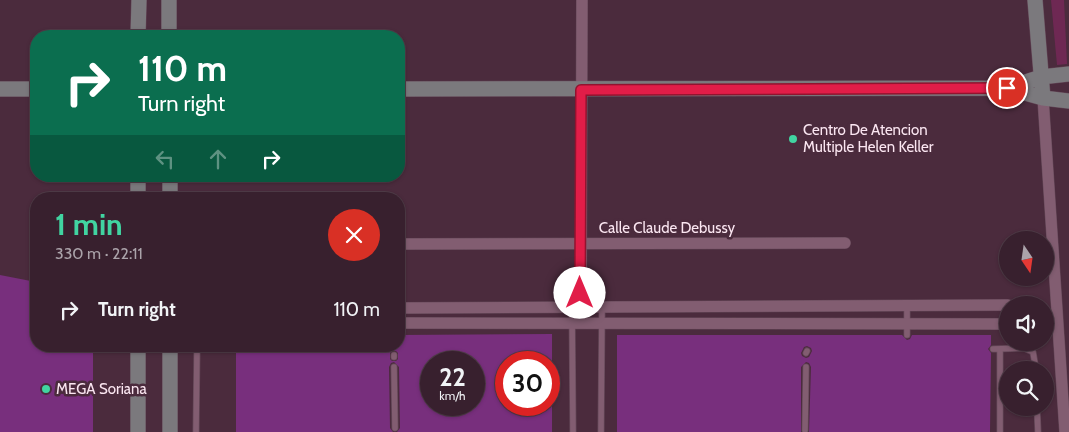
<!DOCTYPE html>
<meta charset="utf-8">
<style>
:root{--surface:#38202e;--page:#432d3a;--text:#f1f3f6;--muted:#aba3aa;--line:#523e4a;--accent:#41d4a1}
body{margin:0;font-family:Cabin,sans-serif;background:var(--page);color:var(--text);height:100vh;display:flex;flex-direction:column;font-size:19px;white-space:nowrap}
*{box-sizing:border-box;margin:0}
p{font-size:16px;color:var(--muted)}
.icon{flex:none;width:28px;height:28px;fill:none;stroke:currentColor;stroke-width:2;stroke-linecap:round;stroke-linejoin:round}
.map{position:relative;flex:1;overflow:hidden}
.panel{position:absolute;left:30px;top:192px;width:375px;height:160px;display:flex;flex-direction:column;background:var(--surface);border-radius:20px;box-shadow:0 1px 4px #0004,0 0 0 1px var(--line)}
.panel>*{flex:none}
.banner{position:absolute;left:30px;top:30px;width:375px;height:152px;border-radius:20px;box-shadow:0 1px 4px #0004,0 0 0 1px var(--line);background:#0b6e4f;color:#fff;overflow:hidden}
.needle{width:32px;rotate:167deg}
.tools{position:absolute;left:999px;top:231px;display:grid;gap:10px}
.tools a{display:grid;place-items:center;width:55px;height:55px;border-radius:50%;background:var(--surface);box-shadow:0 1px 4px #0004,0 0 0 1px var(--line);font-size:25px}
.speed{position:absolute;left:420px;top:351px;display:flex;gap:10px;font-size:25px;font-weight:700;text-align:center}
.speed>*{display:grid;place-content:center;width:65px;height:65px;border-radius:50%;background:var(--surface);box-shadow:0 1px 4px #0004,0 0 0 1px var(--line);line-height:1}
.speed small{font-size:12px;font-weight:400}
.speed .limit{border:8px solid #d22;background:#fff;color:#111}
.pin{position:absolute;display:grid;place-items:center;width:42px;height:42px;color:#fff;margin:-21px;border:2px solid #fff;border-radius:50%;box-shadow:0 1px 5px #0007}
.me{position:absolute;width:55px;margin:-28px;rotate:0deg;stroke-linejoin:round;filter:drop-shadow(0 0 4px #0008)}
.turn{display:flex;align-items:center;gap:18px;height:105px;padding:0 25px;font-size:22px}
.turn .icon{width:65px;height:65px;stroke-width:2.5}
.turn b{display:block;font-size:35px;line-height:42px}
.lanes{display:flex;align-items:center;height:48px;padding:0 25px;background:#0003;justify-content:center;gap:25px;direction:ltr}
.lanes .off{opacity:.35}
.round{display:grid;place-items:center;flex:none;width:52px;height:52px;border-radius:26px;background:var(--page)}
.headline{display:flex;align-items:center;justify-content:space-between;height:85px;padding:0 25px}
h1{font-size:30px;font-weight:700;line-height:38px;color:var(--accent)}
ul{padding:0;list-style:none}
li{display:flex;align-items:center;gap:15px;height:65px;padding:0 25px}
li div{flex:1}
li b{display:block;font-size:19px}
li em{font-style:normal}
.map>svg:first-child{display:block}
.green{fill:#6e2853}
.building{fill:#782f7d;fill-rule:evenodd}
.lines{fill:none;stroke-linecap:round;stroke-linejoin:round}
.lane-casing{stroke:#654959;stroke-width:7}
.street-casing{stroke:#654959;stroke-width:12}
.secondary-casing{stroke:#654959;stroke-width:16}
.lane{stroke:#825d71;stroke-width:5.5}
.street{stroke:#825d71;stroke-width:11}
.secondary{stroke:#7b797d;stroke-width:15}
.route-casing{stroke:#92132f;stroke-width:12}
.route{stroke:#e11d48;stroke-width:9}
.poi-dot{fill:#41d4a1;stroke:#4b2b3d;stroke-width:2}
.labels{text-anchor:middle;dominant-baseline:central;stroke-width:5;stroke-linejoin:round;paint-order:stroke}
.poi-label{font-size:15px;fill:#fbe6f1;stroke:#4b2b3d;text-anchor:start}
.street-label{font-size:15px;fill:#fbe6f1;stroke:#4b2b3d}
</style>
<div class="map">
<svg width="1069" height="432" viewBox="0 0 1069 432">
<rect width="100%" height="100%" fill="#4b2b3d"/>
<path class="green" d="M1051 0H1064L1067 64 1057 65Z"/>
<path class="building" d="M0 275 36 282V346H93V432H0Z
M552 334V362H506V405H552V432H397L400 428 399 367 394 362 391 363 389 367 390 428 393 432H236V351L239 346H399V335ZM392 351H396L398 353V359L396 361H392L390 359V353ZM431 362H474V405H431Z
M617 335H902L907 340 910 339 912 335H991V345L988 349 991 353 990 432H809L811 367 809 363 806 362 801 367V432H617ZM807 346 811 348 812 351 809 357 806 358 802 356 801 353 804 347Z"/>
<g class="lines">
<g class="lane-casing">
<path id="lane" d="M907 305V335
M572 306 573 432
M993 349 1024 348 1033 352 1036 370
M1000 349V432
M806 353 807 351
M394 355V357
M394 367 395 428
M1037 408 1038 432
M805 430 806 367
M196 432 197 348 234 347
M601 432 602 307"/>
</g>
<g class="street-casing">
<path id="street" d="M1043 98 1065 432
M399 244 845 243
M581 293 582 0
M399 308 1008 305
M399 323 1008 324"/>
</g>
<g class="secondary-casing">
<path id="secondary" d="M169 0V36
M1035 0 1043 98
M138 36 139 0
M1007 88 1041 77 1069 74
M0 89H36
M399 89 1007 88 1043 98 1069 101
M138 176V199
M170 176V199
M138 346V432
M170 432V346"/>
</g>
<use href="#lane" class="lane"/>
<use href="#street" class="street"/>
<use href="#secondary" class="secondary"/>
</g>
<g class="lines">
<g class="route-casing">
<path id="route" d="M580 293 581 90 1007 88"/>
</g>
<use href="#route" class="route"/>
</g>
<g class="poi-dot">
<circle cx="793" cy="139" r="5"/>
<circle cx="46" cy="389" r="5"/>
</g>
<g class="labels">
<g class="poi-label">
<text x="803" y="130">Centro De Atencion<tspan x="803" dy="17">Multiple Helen Keller</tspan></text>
<text x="56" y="389">MEGA Soriana</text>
</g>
<g class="street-label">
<text x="667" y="228">Calle Claude Debussy</text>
</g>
</g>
</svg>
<div class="tools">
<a><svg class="needle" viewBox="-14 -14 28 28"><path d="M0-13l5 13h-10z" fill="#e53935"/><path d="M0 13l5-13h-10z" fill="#aba3aa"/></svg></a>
<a><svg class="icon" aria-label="sound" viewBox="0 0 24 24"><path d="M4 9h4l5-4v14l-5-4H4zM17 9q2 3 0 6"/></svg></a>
<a><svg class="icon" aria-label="search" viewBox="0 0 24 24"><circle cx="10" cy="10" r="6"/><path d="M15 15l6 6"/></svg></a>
</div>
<div class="speed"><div>22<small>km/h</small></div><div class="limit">30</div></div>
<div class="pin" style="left:1007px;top:88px;background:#d93025"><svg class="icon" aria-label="arrive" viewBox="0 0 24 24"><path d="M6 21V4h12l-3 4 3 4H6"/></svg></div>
<svg class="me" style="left:580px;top:293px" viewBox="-20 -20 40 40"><circle r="19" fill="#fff"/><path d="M0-13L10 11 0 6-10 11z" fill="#e11d48"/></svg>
<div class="banner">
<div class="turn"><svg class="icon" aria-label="right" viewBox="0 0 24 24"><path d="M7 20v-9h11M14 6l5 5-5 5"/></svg><div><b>110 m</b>Turn right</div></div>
<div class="lanes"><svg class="icon off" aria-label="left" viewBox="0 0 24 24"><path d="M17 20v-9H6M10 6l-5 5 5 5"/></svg><svg class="icon off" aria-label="ahead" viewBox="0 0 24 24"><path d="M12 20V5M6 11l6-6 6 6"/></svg><svg class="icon" aria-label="right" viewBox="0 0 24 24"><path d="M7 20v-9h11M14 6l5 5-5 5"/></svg></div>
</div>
<section class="panel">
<div class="headline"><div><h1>1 min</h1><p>330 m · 22:11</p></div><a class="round" style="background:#d93025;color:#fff"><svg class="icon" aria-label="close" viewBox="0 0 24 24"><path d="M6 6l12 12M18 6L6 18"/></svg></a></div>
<ul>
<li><svg class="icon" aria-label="right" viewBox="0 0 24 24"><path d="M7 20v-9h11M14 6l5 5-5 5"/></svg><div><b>Turn right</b></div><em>110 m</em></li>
</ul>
</section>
</div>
